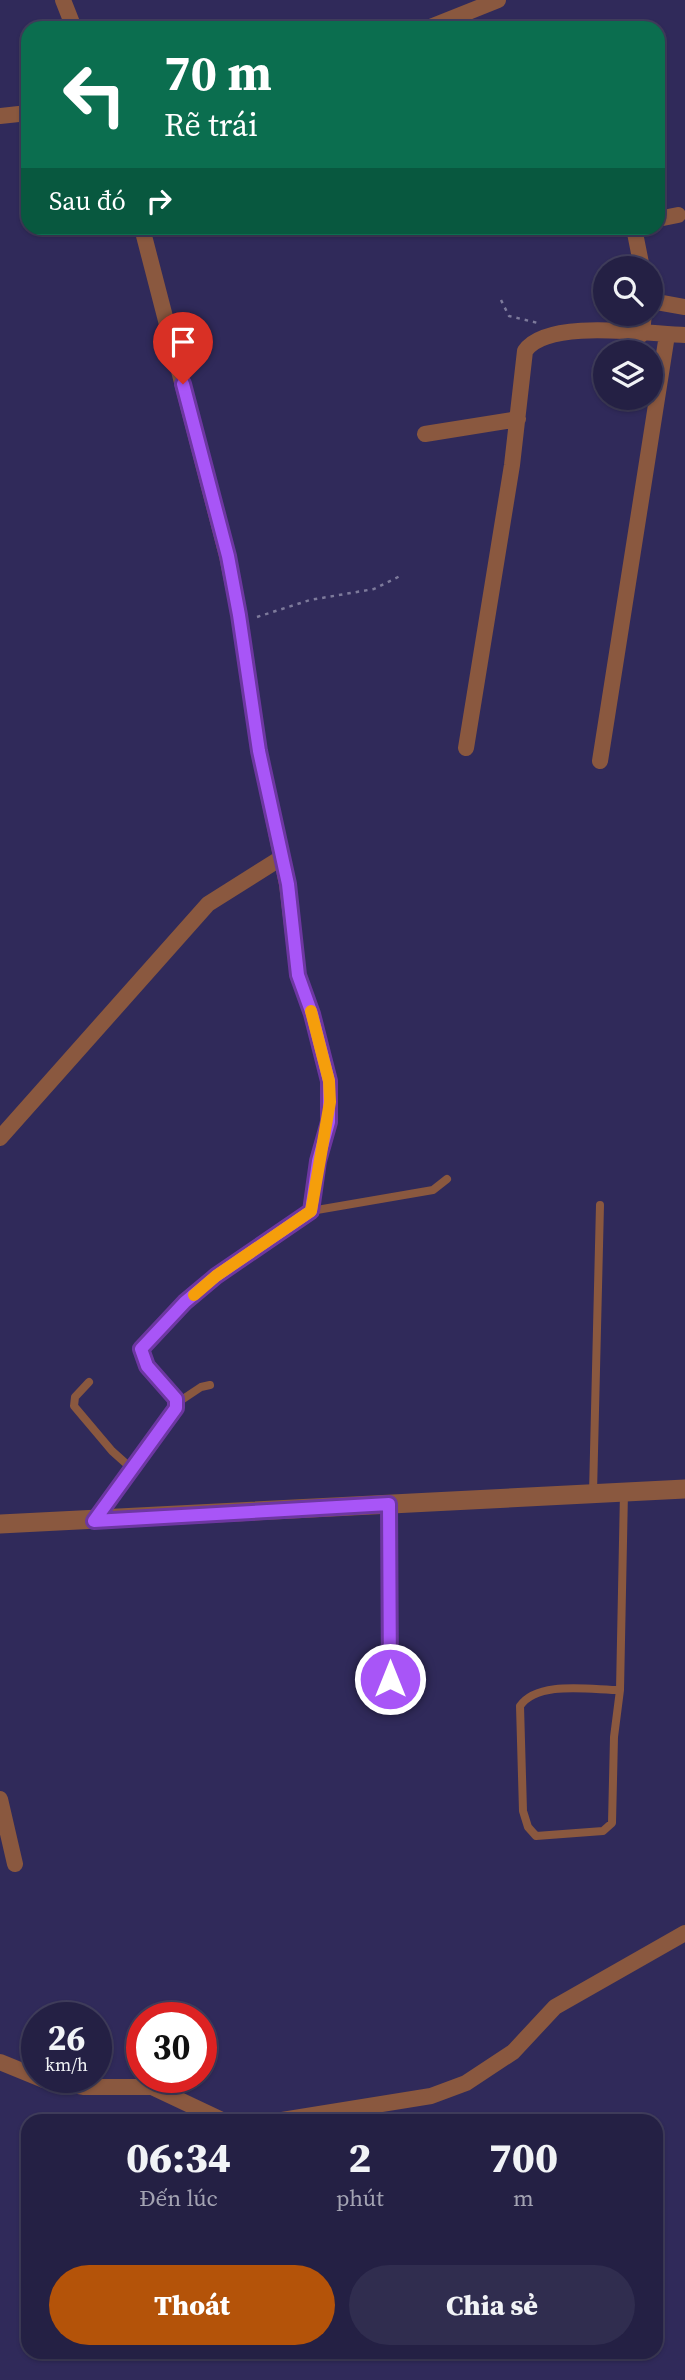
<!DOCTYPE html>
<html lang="vi">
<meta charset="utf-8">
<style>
:root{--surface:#242044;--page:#302d4f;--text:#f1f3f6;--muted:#a3a3b2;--line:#413e5d;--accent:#b45309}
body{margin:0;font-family:"Source Serif 4",serif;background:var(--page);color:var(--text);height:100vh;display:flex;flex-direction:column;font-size:26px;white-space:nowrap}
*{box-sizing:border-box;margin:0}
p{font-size:23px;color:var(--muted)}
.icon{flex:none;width:38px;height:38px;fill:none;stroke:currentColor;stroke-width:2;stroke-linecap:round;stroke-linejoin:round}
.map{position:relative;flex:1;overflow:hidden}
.side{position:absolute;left:21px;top:2114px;width:642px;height:245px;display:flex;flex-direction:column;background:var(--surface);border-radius:21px;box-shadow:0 2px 5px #0004,0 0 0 2px var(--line)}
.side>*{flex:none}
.hud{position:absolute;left:21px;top:21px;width:644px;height:214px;border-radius:21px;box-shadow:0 2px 5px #0004,0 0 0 2px var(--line);background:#0b6e4f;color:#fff;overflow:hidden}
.controls{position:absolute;left:593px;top:256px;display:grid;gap:14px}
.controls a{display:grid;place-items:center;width:70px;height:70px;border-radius:50%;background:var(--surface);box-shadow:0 2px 5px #0004,0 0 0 2px var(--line);font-size:35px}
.speed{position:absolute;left:21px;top:2002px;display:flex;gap:14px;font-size:35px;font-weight:700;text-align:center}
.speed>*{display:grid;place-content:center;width:91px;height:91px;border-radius:50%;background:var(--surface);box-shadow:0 2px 5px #0004,0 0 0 2px var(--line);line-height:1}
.speed small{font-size:18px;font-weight:400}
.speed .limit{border:10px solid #d22;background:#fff;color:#111}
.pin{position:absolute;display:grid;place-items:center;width:60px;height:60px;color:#fff;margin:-72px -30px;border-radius:50% 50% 50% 0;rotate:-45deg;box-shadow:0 0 7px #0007}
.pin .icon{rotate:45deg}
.me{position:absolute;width:77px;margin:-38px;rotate:0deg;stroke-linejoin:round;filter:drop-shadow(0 0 5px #0008)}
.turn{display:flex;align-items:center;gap:24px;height:147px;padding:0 28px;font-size:32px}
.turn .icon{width:91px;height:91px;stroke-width:2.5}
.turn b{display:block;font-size:49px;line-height:60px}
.then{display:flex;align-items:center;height:66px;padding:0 28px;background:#0003;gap:14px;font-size:26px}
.eta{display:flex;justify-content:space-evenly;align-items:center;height:119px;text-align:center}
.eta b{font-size:42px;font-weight:800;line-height:49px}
.cta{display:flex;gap:14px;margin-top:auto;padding:14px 28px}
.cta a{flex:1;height:80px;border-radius:42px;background:var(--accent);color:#fff;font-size:28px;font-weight:800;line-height:80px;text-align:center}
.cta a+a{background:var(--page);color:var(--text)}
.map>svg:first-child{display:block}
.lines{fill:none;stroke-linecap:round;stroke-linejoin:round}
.path{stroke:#7d7a9b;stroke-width:2.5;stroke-dasharray:3.5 5;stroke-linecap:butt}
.service{stroke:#8a583f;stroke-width:8}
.minor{stroke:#8a583f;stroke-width:16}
.tertiary{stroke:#8a583f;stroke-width:19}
.route-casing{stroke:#6d37a1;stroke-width:18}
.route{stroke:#a855f7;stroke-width:12}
.slow{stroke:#f59e0b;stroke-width:12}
</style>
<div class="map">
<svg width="685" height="2380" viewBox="0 0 685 2380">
<rect width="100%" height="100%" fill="#302a5a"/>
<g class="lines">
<path class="path" d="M501 300 509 316 538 323
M257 617 310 600 374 589 400 576"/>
<path class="service" d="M311 1211 433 1190 447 1179
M89 1382 75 1397 74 1406 112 1451 131 1468
M177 1403 201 1387 210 1385
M593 1493 600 1205
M620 1690 614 1737 612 1823 603 1831 536 1836 528 1827 523 1811 520 1706C538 1680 591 1690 620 1690Z
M620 1690 624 1492"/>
<path class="minor" d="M63 0 74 28
M428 28 498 0
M0 116 28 113
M658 219 678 215
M634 228 642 268
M651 301 685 307
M642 334 644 313
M425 434 518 419
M466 748 512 465 525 351C547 318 648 334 685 335
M600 761 667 335
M0 1138 208 904 281 858
M389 1504 390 1679
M94 1521 176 1408V1399L147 1366 141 1349 185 1302 216 1276 311 1211 318 1161 329 1122V1081L312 1014 298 975 287 884 259 751 239 615 227 556 142 228
M0 1799 15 1864
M0 2062 44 2080 83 2087H152L224 2121
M276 2121 431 2096 466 2083 513 2052 555 2007 685 1933"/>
<path class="tertiary" d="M0 1524 685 1489"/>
</g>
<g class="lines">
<g class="route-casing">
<path id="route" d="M183 384 228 556 239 615 259 751 288 884 298 975 312 1014 329 1081V1122L318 1161 311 1211 216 1276 185 1302 141 1349 147 1366 176 1399V1408L94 1521 389 1504 390 1679"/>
</g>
<use href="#route" class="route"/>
<path class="slow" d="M194 1295 216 1276 311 1211 330 1102 329 1081 311 1011"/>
</g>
</svg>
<div class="controls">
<a><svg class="icon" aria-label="search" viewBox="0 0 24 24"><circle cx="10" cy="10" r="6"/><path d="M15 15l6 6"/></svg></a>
<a><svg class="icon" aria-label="layers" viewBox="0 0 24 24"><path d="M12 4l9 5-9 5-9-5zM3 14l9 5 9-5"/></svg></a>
</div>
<div class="speed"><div>26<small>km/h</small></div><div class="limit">30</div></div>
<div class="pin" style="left:183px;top:384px;background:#d93025"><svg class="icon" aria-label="arrive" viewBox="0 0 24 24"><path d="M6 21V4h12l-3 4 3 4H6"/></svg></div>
<svg class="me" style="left:390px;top:1679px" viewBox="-20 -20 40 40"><circle r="17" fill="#a855f7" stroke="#fff" stroke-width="3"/><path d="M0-11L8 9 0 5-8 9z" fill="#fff"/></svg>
<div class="hud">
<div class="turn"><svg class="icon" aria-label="left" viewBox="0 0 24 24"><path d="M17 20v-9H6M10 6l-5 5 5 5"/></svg><div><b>70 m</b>Rẽ trái</div></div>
<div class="then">Sau đó<svg class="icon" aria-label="right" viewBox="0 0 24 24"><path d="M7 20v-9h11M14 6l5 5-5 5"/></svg></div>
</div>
<section class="side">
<div class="eta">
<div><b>06:34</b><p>Đến lúc</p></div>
<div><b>2</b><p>phút</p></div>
<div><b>700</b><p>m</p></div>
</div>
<div class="cta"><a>Thoát</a><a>Chia sẻ</a></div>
</section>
</div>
